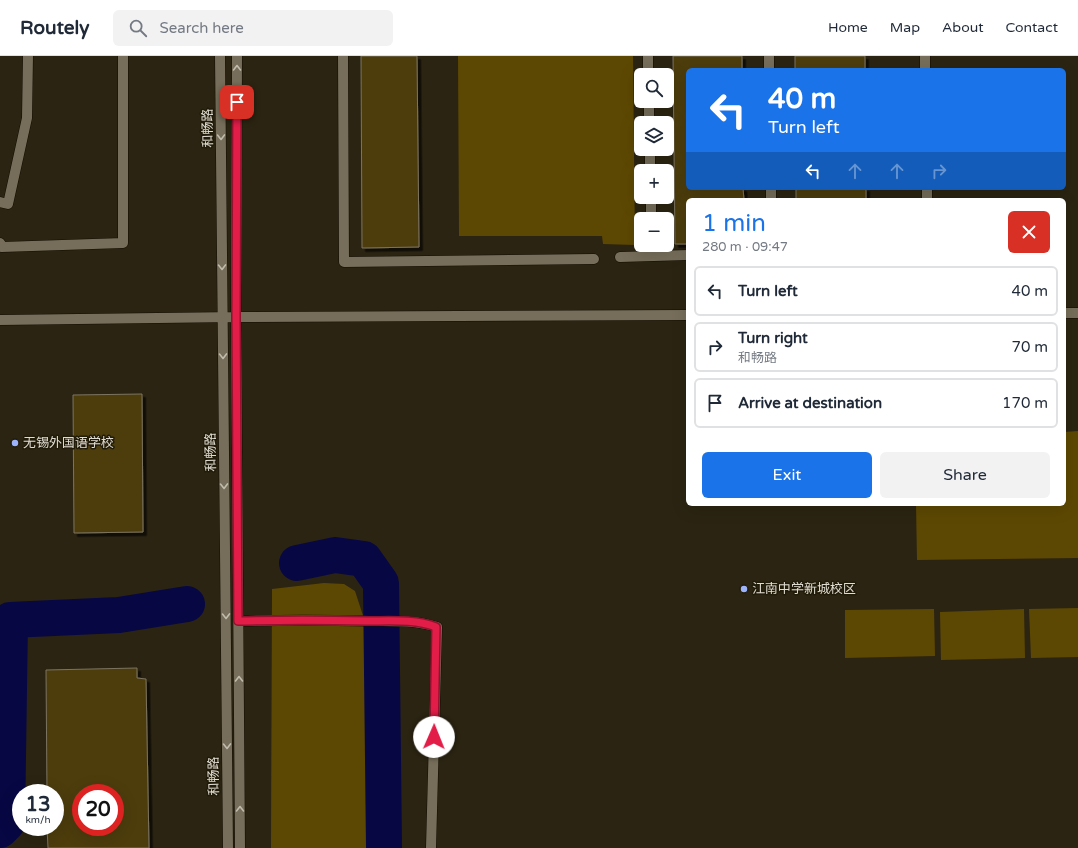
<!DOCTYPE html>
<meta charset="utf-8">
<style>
:root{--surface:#fff;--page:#f2f2f3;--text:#1f2937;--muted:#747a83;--line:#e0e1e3;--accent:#1a73e8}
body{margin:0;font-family:"Varela Round","Noto Sans SC",sans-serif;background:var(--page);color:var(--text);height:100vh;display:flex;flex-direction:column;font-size:15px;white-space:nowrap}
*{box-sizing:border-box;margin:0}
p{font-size:13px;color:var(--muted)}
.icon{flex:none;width:22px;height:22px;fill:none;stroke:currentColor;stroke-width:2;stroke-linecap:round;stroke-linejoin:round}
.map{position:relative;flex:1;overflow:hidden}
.sheet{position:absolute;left:686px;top:142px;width:380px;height:308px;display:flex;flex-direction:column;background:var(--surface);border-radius:6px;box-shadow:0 4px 16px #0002}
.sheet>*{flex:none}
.hud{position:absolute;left:686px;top:12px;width:380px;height:122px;border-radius:6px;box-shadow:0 4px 16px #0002;background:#1a73e8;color:#fff;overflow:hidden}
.buttons{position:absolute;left:634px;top:12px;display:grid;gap:8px}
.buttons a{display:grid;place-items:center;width:40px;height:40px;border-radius:6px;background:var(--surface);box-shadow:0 4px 16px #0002;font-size:20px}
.speed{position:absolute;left:12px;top:728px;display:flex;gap:8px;font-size:20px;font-weight:700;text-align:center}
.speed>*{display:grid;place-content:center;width:52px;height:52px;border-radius:50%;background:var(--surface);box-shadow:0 4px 16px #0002;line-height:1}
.speed small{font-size:10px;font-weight:400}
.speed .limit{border:6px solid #d22;background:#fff;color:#111}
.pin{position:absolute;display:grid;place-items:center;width:34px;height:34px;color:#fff;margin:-17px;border-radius:8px;box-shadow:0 2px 6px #0006}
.me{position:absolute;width:44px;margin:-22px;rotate:1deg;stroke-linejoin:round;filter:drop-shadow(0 0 3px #0008)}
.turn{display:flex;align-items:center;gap:14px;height:84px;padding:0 16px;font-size:18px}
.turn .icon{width:52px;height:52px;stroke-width:2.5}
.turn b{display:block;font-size:28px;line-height:34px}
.lanes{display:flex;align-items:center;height:38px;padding:0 16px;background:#0003;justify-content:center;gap:20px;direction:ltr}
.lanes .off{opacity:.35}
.round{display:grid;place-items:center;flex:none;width:42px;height:42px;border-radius:6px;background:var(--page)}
.head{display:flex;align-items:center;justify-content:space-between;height:68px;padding:0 16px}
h1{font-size:24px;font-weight:600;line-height:30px;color:var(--accent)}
.cta{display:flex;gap:8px;margin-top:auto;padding:8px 16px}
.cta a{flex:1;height:46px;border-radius:6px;background:var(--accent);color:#fff;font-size:16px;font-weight:600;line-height:46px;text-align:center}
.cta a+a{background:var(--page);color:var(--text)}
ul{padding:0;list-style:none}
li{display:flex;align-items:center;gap:12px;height:50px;margin:0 8px 6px;padding:0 8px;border:2px solid var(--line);border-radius:6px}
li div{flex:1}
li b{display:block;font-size:15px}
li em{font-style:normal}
header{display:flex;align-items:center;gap:24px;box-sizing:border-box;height:56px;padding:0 20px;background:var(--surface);border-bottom:1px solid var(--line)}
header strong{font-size:19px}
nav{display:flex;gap:22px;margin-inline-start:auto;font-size:14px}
.search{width:280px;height:36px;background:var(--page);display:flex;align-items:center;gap:10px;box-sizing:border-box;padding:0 14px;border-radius:6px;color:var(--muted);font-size:15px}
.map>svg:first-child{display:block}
.green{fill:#5d4803}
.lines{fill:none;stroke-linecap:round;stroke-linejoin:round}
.river{stroke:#070744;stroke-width:36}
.building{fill:#4d3d10;stroke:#7c7460;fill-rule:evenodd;filter:url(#shadow)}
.minor-casing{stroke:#140d01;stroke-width:11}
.minor{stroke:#766e5a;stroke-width:10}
.oneway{stroke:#c0bbad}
.route-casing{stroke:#92132f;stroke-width:10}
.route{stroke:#e11d48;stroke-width:7}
.poi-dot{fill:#9db4fd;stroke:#211b09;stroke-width:1.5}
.labels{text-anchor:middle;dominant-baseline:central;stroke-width:3;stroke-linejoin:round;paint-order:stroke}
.street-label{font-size:13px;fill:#e0dcd1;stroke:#211b09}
.poi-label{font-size:13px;fill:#e0dcd1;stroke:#211b09;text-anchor:start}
</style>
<header>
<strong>Routely</strong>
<div class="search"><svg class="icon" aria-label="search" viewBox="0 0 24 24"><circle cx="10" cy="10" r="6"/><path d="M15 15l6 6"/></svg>Search here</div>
<nav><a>Home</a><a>Map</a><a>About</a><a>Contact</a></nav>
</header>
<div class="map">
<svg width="1078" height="792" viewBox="0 0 1078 792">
<defs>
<filter id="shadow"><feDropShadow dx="3.5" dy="3.5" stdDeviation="0" flood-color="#0009"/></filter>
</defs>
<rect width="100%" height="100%" fill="#2b2412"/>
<path class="green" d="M458 0H633L635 189 603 188 602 180H459Z
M1078 375V502L917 504 916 448H1064V376Z
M324 527 344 528 355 535 369 578V792H271L272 533Z
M1078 552V601L1031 602 1029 553Z
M934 553 935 600 845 602V554Z
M1024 553 1025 602 941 604 940 556Z"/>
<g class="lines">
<path class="river" d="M297 507 335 499 364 503 381 527 384 792
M0 774 7 767 10 564 119 559 187 548"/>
</g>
<path class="building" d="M361 0H417L419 191 362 192Z
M673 0H742V14H688V132H743L744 144H688V188H675Z
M795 0H865V14H795Z
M796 132H866V144H796Z
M142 338 143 476 74 477 73 339Z
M137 612V622L146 623 149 792H48L47 771H55V737H47L46 614ZM81 737H115V771H81Z"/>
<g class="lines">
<g class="minor-casing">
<path id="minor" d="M220 0 228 792
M237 0 236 261 240 792
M343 0 344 206 594 203
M648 0V19
M769 0V14
M925 0V14
M649 45V67
M650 93V115
M771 132V144
M927 132V144
M651 141V163
M0 146 8 148 27 62 28 0
M0 187 2 191 123 187V0
M651 189 652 200
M620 201 688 199
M1064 257H1078
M0 264 236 261 688 259
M239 565C282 564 326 564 370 565 392 565 416 564 437 571L431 792"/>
</g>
<use href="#minor" class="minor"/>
</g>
<defs><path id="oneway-chevron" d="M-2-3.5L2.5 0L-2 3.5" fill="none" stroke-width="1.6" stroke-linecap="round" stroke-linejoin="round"/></defs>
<g class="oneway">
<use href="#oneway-chevron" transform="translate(237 12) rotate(-90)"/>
<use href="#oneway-chevron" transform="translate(221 81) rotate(89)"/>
<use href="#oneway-chevron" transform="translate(222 211) rotate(89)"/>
<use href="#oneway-chevron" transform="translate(223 300) rotate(89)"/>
<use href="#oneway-chevron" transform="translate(224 430) rotate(89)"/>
<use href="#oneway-chevron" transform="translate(226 560) rotate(89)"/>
<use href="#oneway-chevron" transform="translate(239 623) rotate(-90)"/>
<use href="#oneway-chevron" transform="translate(227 690) rotate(89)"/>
<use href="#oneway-chevron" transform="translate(240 753) rotate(-90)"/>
</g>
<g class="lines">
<g class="route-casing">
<path id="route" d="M237 46 236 261 238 565C281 564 324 564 367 565 390 565 415 563 436 571L434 681"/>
</g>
<use href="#route" class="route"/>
</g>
<g class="poi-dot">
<circle cx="15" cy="387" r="4"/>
<circle cx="744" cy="533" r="4"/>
</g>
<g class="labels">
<g class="street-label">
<text transform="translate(208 72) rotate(-91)">和畅路</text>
<text transform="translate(211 396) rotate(-91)">和畅路</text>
<text transform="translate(214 720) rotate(-91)">和畅路</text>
</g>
<g class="poi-label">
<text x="23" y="387">无锡外国语学校</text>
<text x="752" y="533">江南中学新城校区</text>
</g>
</g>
</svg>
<div class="buttons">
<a><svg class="icon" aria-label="search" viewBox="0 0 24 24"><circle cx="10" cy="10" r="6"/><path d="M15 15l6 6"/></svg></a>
<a><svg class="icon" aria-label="layers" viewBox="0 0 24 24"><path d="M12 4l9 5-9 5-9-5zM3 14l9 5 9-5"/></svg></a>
<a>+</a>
<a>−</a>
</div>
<div class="speed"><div>13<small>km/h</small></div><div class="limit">20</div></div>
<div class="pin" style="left:237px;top:46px;background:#d93025"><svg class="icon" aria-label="arrive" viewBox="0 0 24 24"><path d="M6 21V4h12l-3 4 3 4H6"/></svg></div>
<svg class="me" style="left:434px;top:681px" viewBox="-20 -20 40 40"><circle r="19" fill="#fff"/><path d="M0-13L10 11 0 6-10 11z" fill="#e11d48"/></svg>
<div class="hud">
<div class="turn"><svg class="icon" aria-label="left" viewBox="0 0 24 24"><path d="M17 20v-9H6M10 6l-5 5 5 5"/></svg><div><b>40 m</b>Turn left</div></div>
<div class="lanes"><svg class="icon" aria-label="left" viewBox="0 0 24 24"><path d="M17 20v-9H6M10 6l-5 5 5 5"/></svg><svg class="icon off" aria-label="ahead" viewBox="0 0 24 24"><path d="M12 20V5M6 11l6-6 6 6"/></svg><svg class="icon off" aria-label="ahead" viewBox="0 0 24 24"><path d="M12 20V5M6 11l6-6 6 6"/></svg><svg class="icon off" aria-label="right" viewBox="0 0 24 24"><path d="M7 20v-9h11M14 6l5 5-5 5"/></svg></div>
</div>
<section class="sheet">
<div class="head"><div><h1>1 min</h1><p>280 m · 09:47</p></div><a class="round" style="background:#d93025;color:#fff"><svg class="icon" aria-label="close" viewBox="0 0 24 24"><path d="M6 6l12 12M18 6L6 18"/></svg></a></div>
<ul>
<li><svg class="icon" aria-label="left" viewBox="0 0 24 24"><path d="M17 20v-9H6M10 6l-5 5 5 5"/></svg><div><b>Turn left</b></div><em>40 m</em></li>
<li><svg class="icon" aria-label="right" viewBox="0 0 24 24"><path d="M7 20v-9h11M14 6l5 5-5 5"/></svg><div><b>Turn right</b><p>和畅路</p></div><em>70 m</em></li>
<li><svg class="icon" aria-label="arrive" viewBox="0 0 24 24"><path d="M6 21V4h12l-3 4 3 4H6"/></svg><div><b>Arrive at destination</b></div><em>170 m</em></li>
</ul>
<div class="cta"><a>Exit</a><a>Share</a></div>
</section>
</div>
